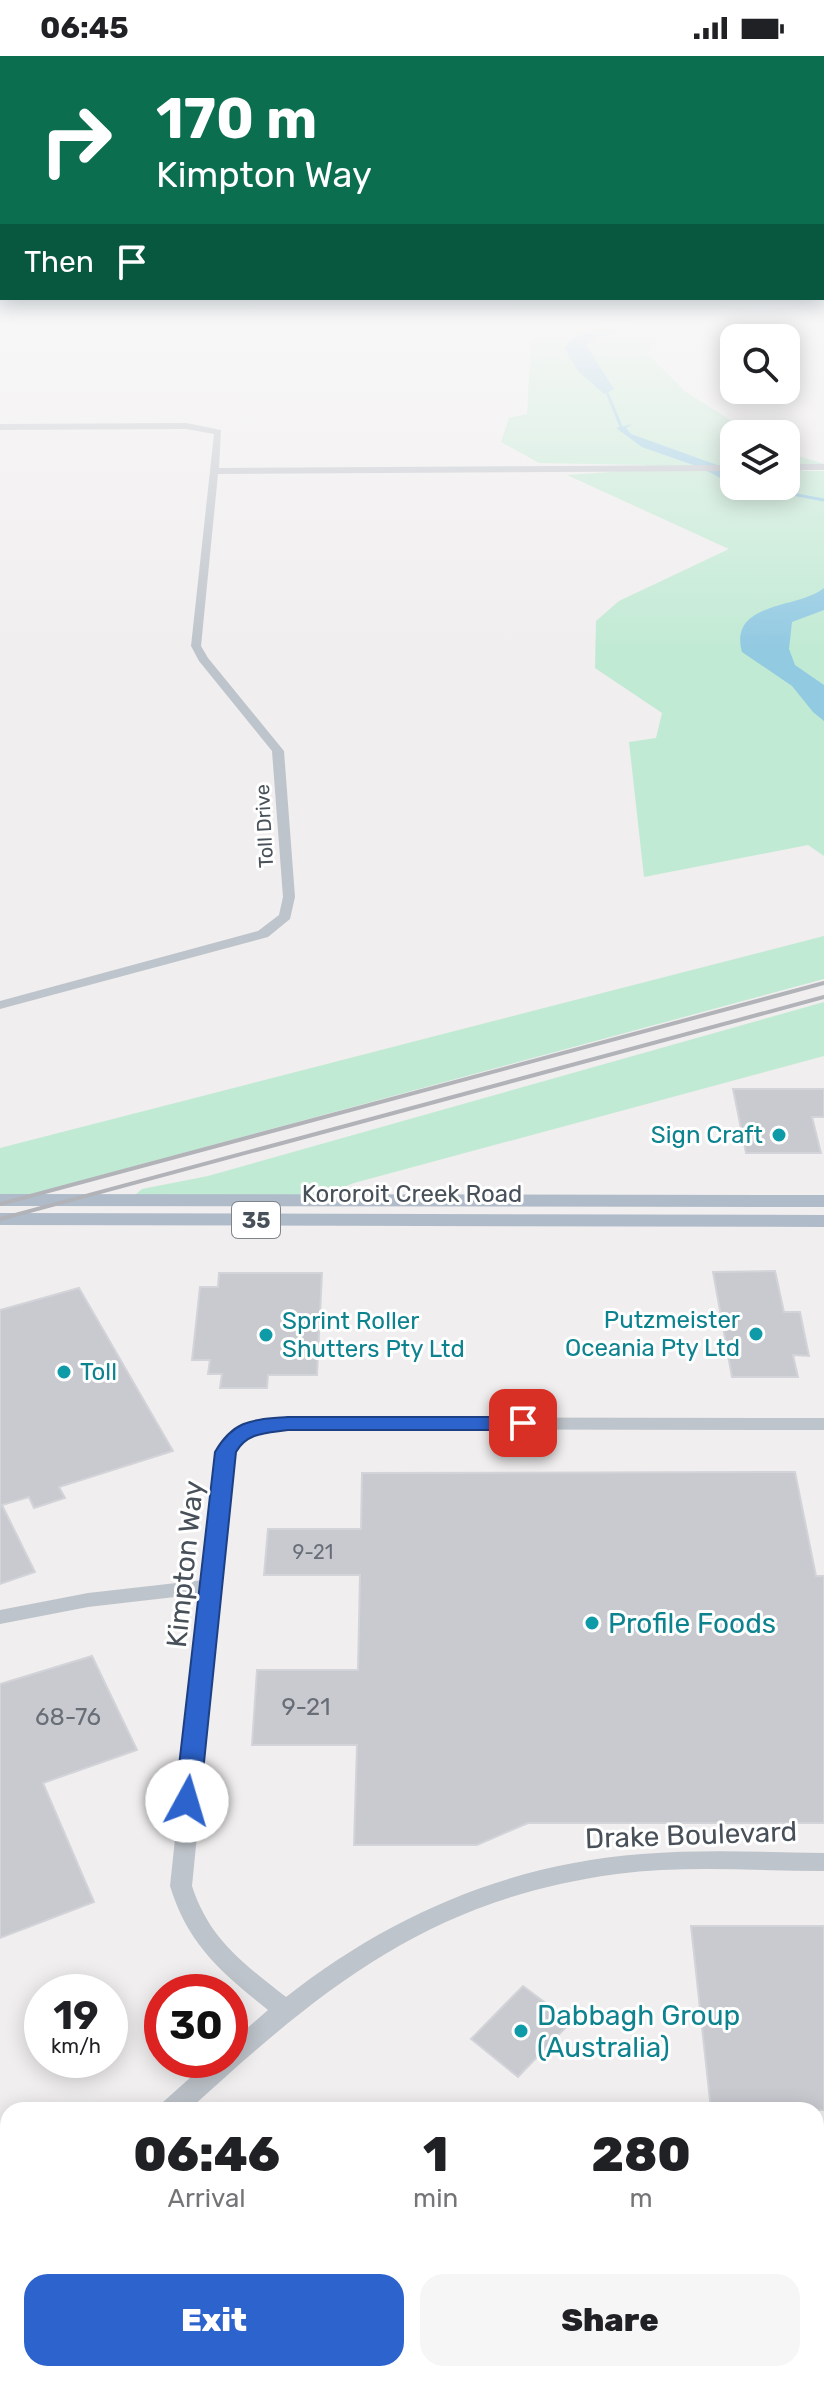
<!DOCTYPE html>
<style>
:root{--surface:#fff;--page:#f6f6f6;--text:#202124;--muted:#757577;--accent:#2c63cc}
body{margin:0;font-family:Rubik,sans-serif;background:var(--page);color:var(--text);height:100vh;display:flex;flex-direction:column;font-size:30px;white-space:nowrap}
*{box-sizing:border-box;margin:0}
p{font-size:26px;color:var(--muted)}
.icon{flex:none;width:44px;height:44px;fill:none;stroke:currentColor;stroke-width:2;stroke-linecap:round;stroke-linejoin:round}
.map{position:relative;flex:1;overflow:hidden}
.panel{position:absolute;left:0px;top:2046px;width:824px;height:280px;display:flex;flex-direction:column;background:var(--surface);border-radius:24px 24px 0 0;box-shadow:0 4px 20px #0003}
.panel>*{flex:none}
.top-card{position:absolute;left:0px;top:0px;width:824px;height:244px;box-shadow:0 4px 20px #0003;background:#0b6e4f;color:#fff;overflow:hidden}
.fabs{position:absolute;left:720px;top:268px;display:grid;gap:16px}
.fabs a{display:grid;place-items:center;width:80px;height:80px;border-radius:16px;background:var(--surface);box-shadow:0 4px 20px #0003;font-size:40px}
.speed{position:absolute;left:24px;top:1918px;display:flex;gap:16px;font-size:40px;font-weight:700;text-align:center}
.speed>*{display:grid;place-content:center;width:104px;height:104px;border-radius:50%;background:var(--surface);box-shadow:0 4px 20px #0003;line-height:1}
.speed small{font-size:20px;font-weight:400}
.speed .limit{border:12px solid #d22;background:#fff;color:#111}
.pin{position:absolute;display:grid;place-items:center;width:68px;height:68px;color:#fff;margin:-34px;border-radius:16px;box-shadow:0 4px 12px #0006}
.me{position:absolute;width:88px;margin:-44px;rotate:6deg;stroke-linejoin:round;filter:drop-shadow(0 0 6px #0008)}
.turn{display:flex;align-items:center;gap:28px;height:168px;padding:0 24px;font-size:36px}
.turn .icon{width:104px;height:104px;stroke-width:2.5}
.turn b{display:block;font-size:56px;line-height:68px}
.then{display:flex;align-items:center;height:76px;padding:0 24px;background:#0003;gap:16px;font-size:30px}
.eta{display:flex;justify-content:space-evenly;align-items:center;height:136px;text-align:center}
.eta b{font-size:48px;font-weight:800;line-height:56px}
.cta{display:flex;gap:16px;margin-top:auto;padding:16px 24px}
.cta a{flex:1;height:92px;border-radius:24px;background:var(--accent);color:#fff;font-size:32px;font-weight:800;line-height:92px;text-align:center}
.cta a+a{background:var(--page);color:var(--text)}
.status{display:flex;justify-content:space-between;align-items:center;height:56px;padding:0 40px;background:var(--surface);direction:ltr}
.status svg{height:22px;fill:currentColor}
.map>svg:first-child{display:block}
.green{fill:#c1ead4}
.water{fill:#92cae2}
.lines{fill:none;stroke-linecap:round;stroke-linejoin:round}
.stream{stroke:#92cae2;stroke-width:3}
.building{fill:#c9cad0;stroke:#d3d4d9;stroke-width:2}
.minor{fill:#bec4cb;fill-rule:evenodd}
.major{fill:#b0bbca;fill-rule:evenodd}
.rail{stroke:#b1b3b8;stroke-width:4}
.route{fill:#2c63cc;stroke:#1d4085;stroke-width:2}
.culture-dot{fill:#0f9aa8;stroke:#fff;stroke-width:3}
.labels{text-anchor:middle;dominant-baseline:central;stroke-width:6;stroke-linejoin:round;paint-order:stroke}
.far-street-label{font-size:20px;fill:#485059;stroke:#fff}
.number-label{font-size:20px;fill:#686e77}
.shield{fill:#fff;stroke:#7f848b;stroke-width:2}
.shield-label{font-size:22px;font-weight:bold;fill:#485059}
.culture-label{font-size:24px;fill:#0d838f;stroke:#fff;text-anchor:end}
.street-label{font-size:24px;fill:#485059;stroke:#fff}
.near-number-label{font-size:24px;fill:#686e77}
.near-street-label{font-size:28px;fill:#485059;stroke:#fff}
.near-culture-label{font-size:28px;fill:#0d838f;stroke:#fff;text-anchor:start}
</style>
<div class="status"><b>06:45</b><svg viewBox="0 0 49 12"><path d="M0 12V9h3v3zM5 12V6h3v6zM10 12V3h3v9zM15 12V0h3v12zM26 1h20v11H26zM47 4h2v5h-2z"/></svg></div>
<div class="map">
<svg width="824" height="2326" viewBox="0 0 824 2326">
<rect width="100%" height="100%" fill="#f0eeee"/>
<path class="green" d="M532 267H706C688 272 653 278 648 298L686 336 752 378H734V430H786V396L824 408H794L803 415H824V800L808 789 644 821 629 686 656 682 662 657 595 612 596 565 619 545 729 493 567 419 653 413 645 409 539 407 501 386 509 362 527 358Z
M824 880V923L28 1139H0V1092Z
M824 946V1000L354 1127 323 1139H135L142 1133 208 1120Z
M816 2267H824V2326H606L613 2318H816Z"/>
<path class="water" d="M615 267H649L598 281 586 289 614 333 604 338 578 315 564 292 573 282Z
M633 368 626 372 631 378 731 414 734 429 699 411 642 391 616 372Z
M824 532V554L792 566 789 593 795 609 824 629V665L813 656 792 630 742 596C728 545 799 553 824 532Z"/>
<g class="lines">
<path class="stream" d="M606 334 622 373
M748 430 824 444"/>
</g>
<path class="building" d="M733 1033H824V1061H812L821 1097H746Z
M775 1215 784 1256H800L809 1300 793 1299 798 1321H732L713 1216Z
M219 1217H322L317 1319H268L267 1332H220L222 1318H208L210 1304H192L200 1231H218Z
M79 1232 173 1395 59 1431 65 1442 34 1452 29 1441 2 1449 35 1516 0 1528V1254Z
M795 1416 816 1520H824V1767H528L477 1789H354L357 1689H252L257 1614H358L360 1519H264L268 1473H361L362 1417Z
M92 1600 137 1694 43 1727 94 1846 0 1882V1628Z
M691 1870H824V2054H711Z
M523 1930 571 1966 518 2021 471 1983Z"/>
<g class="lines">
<path class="minor" d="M186 367 221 374 219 412 734 409V415L218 418 201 590 208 602 284 695 295 841 290 863 268 881 0 953V945L258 875 279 859 283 841 272 695 199 605 191 590 214 378 186 373 0 374V368Z
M786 408H824V414H786Z
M288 1361 824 1362V1374L288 1373C267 1375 246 1375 235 1396L192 1830C209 1883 244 1908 286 1941 390 1859 509 1808 642 1798 702 1793 763 1796 824 1797V1815C755 1815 686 1809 617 1818 430 1843 323 1931 189 2054H160L163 2046 210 2004H230V1987L268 1954C222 1917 188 1889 170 1830L201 1538 88 1551 0 1568V1554L88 1537 203 1524 217 1396C231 1367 258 1363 288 1361Z
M8 2188V2217L0 2221V2192Z"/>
<path class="major" d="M0 1138 824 1139V1151L0 1150Z
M0 1157 824 1159V1171L0 1169Z"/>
<path class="rail" d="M0 1148 824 927
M0 1163 824 941"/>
</g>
<linearGradient id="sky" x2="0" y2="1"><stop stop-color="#85bde6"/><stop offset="0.45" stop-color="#f8f7f7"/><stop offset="1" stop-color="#f8f7f7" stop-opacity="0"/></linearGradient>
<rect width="824" height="593" fill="url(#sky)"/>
<path class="route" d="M288 1361H523L534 1367 523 1374H288C267 1377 247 1376 236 1396L200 1745 196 1752 187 1755 179 1752 175 1745 215 1396C234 1363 253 1364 288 1361Z"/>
<g class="culture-dot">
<circle cx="779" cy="1079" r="8"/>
<circle cx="756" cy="1278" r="8"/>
<circle cx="266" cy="1279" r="8"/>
<circle cx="64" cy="1316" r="8"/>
<circle cx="592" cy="1567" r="8"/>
<circle cx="521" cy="1975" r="8"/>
</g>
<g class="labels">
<g class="far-street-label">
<text transform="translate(264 770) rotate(-93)">Toll Drive</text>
</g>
<g class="number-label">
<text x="313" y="1496">9-21</text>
</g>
<rect class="shield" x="232" y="1146" width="48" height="36" rx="6"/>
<g class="shield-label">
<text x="256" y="1164">35</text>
</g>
<g class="culture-label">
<text x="763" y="1079">Sign Craft</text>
<text x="740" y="1264">Putzmeister<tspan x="740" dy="28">Oceania Pty Ltd</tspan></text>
<text x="282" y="1265" text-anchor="start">Sprint Roller<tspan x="282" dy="28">Shutters Pty Ltd</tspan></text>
<text x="80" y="1316" text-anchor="start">Toll</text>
</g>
<g class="street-label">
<text x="412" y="1138">Kororoit Creek Road</text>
</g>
<g class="near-number-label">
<text x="306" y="1651">9-21</text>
<text x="68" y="1661">68-76</text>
</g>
<g class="near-street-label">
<text transform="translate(185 1508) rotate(-84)">Kimpton Way</text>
<text transform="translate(691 1779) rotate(-2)">Drake Boulevard</text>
</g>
<g class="near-culture-label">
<text x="608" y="1567">Profile Foods</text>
<text x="537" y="1959">Dabbagh Group<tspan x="537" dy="32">(Australia)</tspan></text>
</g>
</g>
</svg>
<div class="fabs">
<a><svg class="icon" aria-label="search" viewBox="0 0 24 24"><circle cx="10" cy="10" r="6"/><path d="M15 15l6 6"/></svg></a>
<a><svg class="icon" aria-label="layers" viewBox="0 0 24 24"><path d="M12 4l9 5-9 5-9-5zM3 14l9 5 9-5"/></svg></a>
</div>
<div class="speed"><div>19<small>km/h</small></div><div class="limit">30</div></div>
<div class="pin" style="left:523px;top:1367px;background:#d93025"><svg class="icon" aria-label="arrive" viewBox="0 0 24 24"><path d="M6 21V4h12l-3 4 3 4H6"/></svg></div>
<svg class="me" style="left:187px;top:1745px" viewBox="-20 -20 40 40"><circle r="19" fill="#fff"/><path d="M0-13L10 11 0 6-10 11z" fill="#2c63cc"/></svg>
<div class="top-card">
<div class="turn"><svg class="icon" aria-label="right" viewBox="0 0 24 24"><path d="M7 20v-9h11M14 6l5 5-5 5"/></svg><div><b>170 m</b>Kimpton Way</div></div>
<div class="then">Then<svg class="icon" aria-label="arrive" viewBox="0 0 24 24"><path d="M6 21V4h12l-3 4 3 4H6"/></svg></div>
</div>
<section class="panel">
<div class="eta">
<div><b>06:46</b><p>Arrival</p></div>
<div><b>1</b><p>min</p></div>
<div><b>280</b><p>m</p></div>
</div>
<div class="cta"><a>Exit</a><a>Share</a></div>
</section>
</div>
